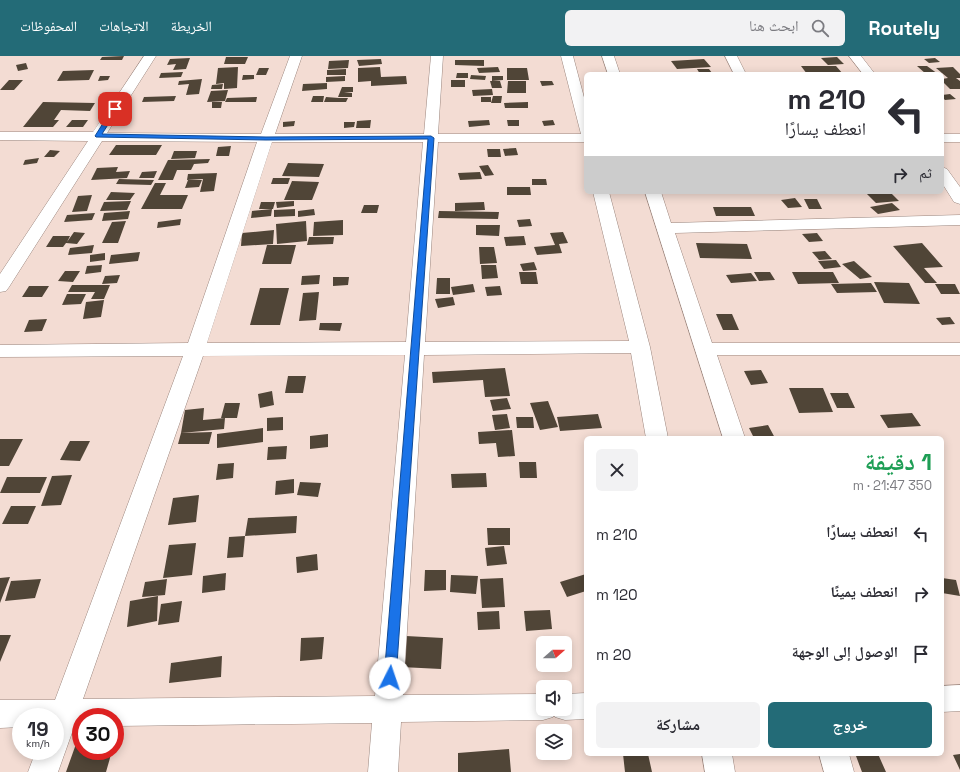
<!DOCTYPE html>
<html lang="ar">
<meta charset="utf-8">
<style>
:root{--surface:#fff;--page:#f2f2f3;--text:#2b2b33;--muted:#7c7c81;--accent:#236b77}
body{margin:0;font-family:"Space Grotesk","Noto Naskh Arabic",sans-serif;background:var(--page);color:var(--text);direction:rtl;height:100vh;display:flex;flex-direction:column;font-size:15px;white-space:nowrap}
*{box-sizing:border-box;margin:0}
p{font-size:13px;color:var(--muted)}
.icon{flex:none;width:22px;height:22px;fill:none;stroke:currentColor;stroke-width:2;stroke-linecap:round;stroke-linejoin:round}
.map{position:relative;flex:1;overflow:hidden;direction:ltr}
.sheet{position:absolute;left:584px;top:380px;width:360px;height:320px;display:flex;flex-direction:column;background:var(--surface);border-radius:6px;box-shadow:0 2px 10px #0003;direction:rtl}
.sheet>*{flex:none}
.guide{position:absolute;left:584px;top:16px;width:360px;height:122px;border-radius:6px;box-shadow:0 2px 10px #0003;direction:rtl;background:#fff;color:var(--text);overflow:hidden}
.needle{width:26px;rotate:69deg}
.buttons{position:absolute;left:536px;top:580px;display:grid;gap:8px}
.buttons a{display:grid;place-items:center;width:36px;height:36px;border-radius:6px;background:var(--surface);box-shadow:0 2px 10px #0003;font-size:20px}
.speed{position:absolute;left:12px;top:652px;display:flex;gap:8px;font-size:20px;font-weight:700;text-align:center}
.speed>*{display:grid;place-content:center;width:52px;height:52px;border-radius:50%;background:var(--surface);box-shadow:0 2px 10px #0003;line-height:1}
.speed small{font-size:10px;font-weight:400}
.speed .limit{border:6px solid #d22;background:#fff;color:#111}
.pin{position:absolute;display:grid;place-items:center;width:34px;height:34px;color:#fff;margin:-17px;border-radius:8px;box-shadow:0 2px 6px #0006}
.me{position:absolute;width:44px;margin:-22px;rotate:4deg;stroke-linejoin:round;filter:drop-shadow(0 0 3px #0008)}
.turn{display:flex;align-items:center;gap:14px;height:84px;padding:0 12px;font-size:18px}
.turn .icon{width:52px;height:52px;stroke-width:2.5}
.turn b{display:block;font-size:28px;line-height:34px}
.then{display:flex;align-items:center;height:38px;padding:0 12px;background:#0003;gap:8px;font-size:15px}
.round{display:grid;place-items:center;flex:none;width:42px;height:42px;border-radius:6px;background:var(--page)}
.overview{display:flex;align-items:center;justify-content:space-between;height:68px;padding:0 12px}
h1{font-size:24px;font-weight:800;line-height:30px;color:#1e9e55}
.action{display:flex;gap:8px;margin-top:auto;padding:8px 12px}
.action a{flex:1;height:46px;border-radius:6px;background:var(--accent);color:#fff;font-size:16px;font-weight:800;line-height:46px;text-align:center}
.action a+a{background:var(--page);color:var(--text)}
ul{padding:0;list-style:none}
li{display:flex;align-items:center;gap:12px;height:60px;padding:0 12px}
li div{flex:1}
li b{display:block;font-size:15px}
li em{font-style:normal}
header{display:flex;align-items:center;gap:24px;box-sizing:border-box;height:56px;padding:0 20px;background:var(--accent);color:#fff}
header strong{font-size:19px}
nav{display:flex;gap:22px;margin-inline-start:auto;font-size:14px}
.search{width:280px;height:36px;background:var(--page);display:flex;align-items:center;gap:10px;box-sizing:border-box;padding:0 14px;border-radius:6px;color:var(--muted);font-size:15px}
.map>svg:first-child{display:block}
.building{fill:#504537}
.lines{fill:none;stroke-linecap:round;stroke-linejoin:round}
.street-casing{stroke:#9b867e;stroke-width:1}
.street{fill:#fff;fill-rule:evenodd}
.route{fill:#1a73e8;stroke:#114b97}
</style>
<header>
<strong>Routely</strong>
<div class="search"><svg class="icon" aria-label="search" viewBox="0 0 24 24"><circle cx="10" cy="10" r="6"/><path d="M15 15l6 6"/></svg>ابحث هنا</div>
<nav><a>الخريطة</a><a>الاتجاهات</a><a>المحفوظات</a></nav>
</header>
<div class="map">
<svg width="960" height="716" viewBox="0 0 960 716">
<rect width="100%" height="100%" fill="#f3dcd3"/>
<path class="building" d="M124 0 122 4H100L102 1Z
M226 1H248L245 8H224Z
M837 1 844 8 828 9 821 2Z
M190 2 186 13 173 14 176 8 167 9 170 3Z
M935 2 940 6 929 7 924 3Z
M381 3 382 8 359 10 357 4Z
M704 3 711 11 677 13 671 5Z
M349 4 348 12 328 13 329 5Z
M455 4H484V10L455 9Z
M26 7 28 13 18 15 16 9Z
M801 10H836L843 18H807Z
M917 10H927L938 18H926Z
M238 11 237 32 224 33V27L216 28 218 12Z
M380 11 381 21 406 20 407 28 371 30V25L358 26V12Z
M498 11 500 16 479 17 477 12Z
M953 11 960 18V22H956L960 25V33H950L942 25V23L948 22 936 12Z
M259 12H269L266 19H256Z
M507 12H527L529 24H507Z
M346 13V19H327V14Z
M697 13H709L712 17 700 18Z
M94 14 89 24 57 25 63 15Z
M183 16 181 21 159 22 161 17Z
M457 17H468V22H456Z
M243 19H254V23L242 24Z
M471 19 486 20 485 24 470 23Z
M100 20H110L108 24 98 25Z
M345 20V25L326 26V21Z
M492 20H503V24L492 25Z
M202 23 199 38 186 39 189 28 178 29 179 25Z
M9 24H23L14 34H0Z
M451 24H465V31H451Z
M490 25H500L502 32H492Z
M508 25H526V37H507Z
M540 25H552L554 29 542 30Z
M327 27V33L302 35 303 28Z
M223 28 222 33H211L212 29Z
M342 31H353V36H344L352 37V41H338Z
M492 33 493 39 473 40 472 34Z
M228 34 225 45 207 46 211 35Z
M950 38 956 43 945 44 942 41V39Z
M176 40 174 45 142 46 144 41Z
M313 40H324L323 46H311Z
M493 40H502L501 47H491Z
M257 41 256 46H225L227 42Z
M326 41 339 42H348L346 46H324Z
M481 41H491V46H481Z
M43 46 95 47 90 55 61 54 54 64H59L53 71H23Z
M212 46H222L221 52H212Z
M528 46V52H505L504 47Z
M72 64H88L83 71H66Z
M371 64 370 72H356L357 65Z
M489 64 490 69 469 71 468 65Z
M507 64H519V70H508Z
M553 64 555 69 544 70 542 65Z
M295 65 294 70 283 71V66Z
M344 66H355L354 71 344 72Z
M116 89H162L156 99H109Z
M231 90 229 100H216L218 91Z
M516 92 518 99 505 100 503 93Z
M487 93H500L501 101H488Z
M50 94 60 95 54 101H44Z
M174 95H197L195 102 171 103Z
M39 102 37 107 23 109 25 104Z
M210 103 208 107 194 108 191 114H177L173 124H158L168 104Z
M288 107 324 108 319 121 282 120Z
M488 109 494 119 485 120 479 110Z
M118 111 116 116 130 115 127 122 91 124 97 112Z
M157 115 154 122H139L142 116Z
M480 116 482 123 460 124 458 117Z
M217 117 214 135 200 136 203 123 187 124 188 118Z
M273 122H290L288 128H271Z
M119 123 154 124 151 129 116 128Z
M532 123H546L547 129H532Z
M188 124H202L199 131 185 132Z
M292 125 319 126 312 144H284Z
M155 127H166L160 139H188L182 153H141Z
M507 131H530L531 139H507Z
M111 136 135 137 130 144H106Z
M865 136H890L899 145 876 147Z
M92 139 87 155 72 156 78 140Z
M795 142 802 151 788 152 781 144Z
M804 143H817L822 153H809Z
M131 145 127 154 100 155 104 146Z
M294 145V150L277 152 276 146Z
M261 146H275L273 153H259Z
M484 146 485 154 455 155V147Z
M892 147 900 154 878 158 870 151Z
M364 149H379L377 157H361Z
M713 151H751L755 160H716Z
M272 153 271 160 251 162 252 155Z
M295 153V160L274 161V154Z
M314 153 315 159 298 161V155Z
M130 155 128 163 102 165 104 157Z
M439 155 499 156 498 163 438 162Z
M95 157 92 164 64 166 67 159Z
M181 163 180 169 157 172 158 166Z
M530 163 532 170 519 171 517 164Z
M343 164V179L313 180 314 166Z
M126 165 118 187H102L112 166Z
M306 165 307 185 277 188 276 168Z
M476 169H500L499 180 476 179Z
M274 174 273 188 241 190 242 177Z
M74 176 85 177 77 188 66 187 63 191H46L53 180H70L67 186Z
M563 176 568 187 559 188 562 197 537 199 534 191 555 189 550 177Z
M817 177 823 185 809 186 802 178Z
M524 180 526 189 506 190 504 181Z
M309 181H334L333 188 307 189Z
M696 187 747 188 752 203 700 202Z
M922 187 943 211 924 212 937 227H925L893 190Z
M94 189 92 197 68 199 70 192Z
M267 189H296L291 208H262Z
M479 191H494L497 207 480 208Z
M825 195 832 203 819 204 812 196Z
M140 196 138 205 109 208 111 199Z
M105 197V204L90 206V199Z
M836 204 841 211 824 213 818 205Z
M854 205 872 221 860 223 842 208Z
M534 206 537 214 523 215 520 208Z
M102 209 101 216 85 218 87 210Z
M481 209H496L498 222 482 223Z
M65 215H80L73 226 58 225Z
M519 216H536L538 228H521Z
M754 216H770L775 224 759 225Z
M792 216H833L839 227 798 228Z
M751 217 757 225 731 227 726 219Z
M120 219 117 227 102 228 105 220Z
M320 219 319 228 301 229 302 220Z
M333 221H349L348 229 333 230Z
M437 222H450V238H436Z
M874 226 909 227 920 248 884 247Z
M871 227 877 236 837 237 831 228Z
M473 228 475 236 453 239 451 231Z
M935 228H955L960 238H941Z
M72 229H110L104 243H91L95 236H68Z
M29 230H49L42 241H22Z
M500 230 502 239 487 240 485 231Z
M260 232H289L280 269H250Z
M319 236 316 264 299 265 303 237Z
M67 238H86L81 248 62 249Z
M453 241 455 249 438 252 435 243Z
M104 244 101 261 83 263 86 246Z
M716 258H732L739 274H723Z
M950 261 955 268 942 269 936 262Z
M47 263 42 275 24 276 29 264Z
M320 267H342L340 275 319 274Z
M505 312 510 340 485 341 483 324 433 327 432 316Z
M761 314 768 327 751 329 744 315Z
M288 320H306L303 337H285Z
M789 332H823L833 356 799 357Z
M272 335 274 349 260 352 258 338Z
M830 337H848L855 352H837Z
M507 342 511 353 493 355 490 344Z
M548 345 558 371 540 374 530 347Z
M225 347H240L237 362H221Z
M204 352 203 364 225 362 224 373 181 377 185 354Z
M912 357 921 370 888 372 880 359Z
M507 358 510 372 495 374 492 359Z
M598 358 602 372 560 375 557 361Z
M283 361V374L267 375V362Z
M516 361H533L534 372H517Z
M768 369 775 382H754L749 372Z
M263 372V386L217 392V378Z
M512 374 515 400 498 401 496 387 479 388 478 376Z
M212 376 209 388H178L181 377Z
M328 378V391L310 393V380Z
M0 383H23L9 410H0Z
M70 385H90L80 405 60 404Z
M287 390 286 403 267 404 268 391Z
M519 406H536L537 422H520Z
M234 407 233 422 216 424 218 408Z
M486 417 487 431 452 432 451 418Z
M72 419 61 449 41 450 52 420Z
M7 421H47L40 437H0Z
M294 423V437L275 439 276 425Z
M300 426 321 427 318 441 297 439Z
M199 439 196 466 168 469 173 442Z
M11 450H36L28 468H2Z
M297 460 296 477 245 480 248 462Z
M487 472H510V489H488Z
M245 480 243 501 227 502 229 481Z
M196 487 192 519 163 522 169 489Z
M504 490 507 508 487 510 485 492Z
M317 498 318 514 297 517 296 501Z
M425 514H446V534L424 535Z
M226 517 225 534 202 537 203 520Z
M586 518V535L567 541 560 526Z
M451 519 478 520 476 538 450 536Z
M10 521 0 547V522Z
M503 522 505 551 482 552 480 523Z
M942 522 956 524 960 540 942 537Z
M41 523 35 542 5 545 11 525Z
M167 523 165 539 142 541 145 526Z
M158 540 157 565 127 571 130 545Z
M182 545 179 566 158 569 161 548Z
M550 554 552 573 526 575 524 555Z
M499 555 500 573 478 574 477 556Z
M0 579H11L0 606Z
M406 580 443 582 441 613 401 611Z
M324 581 322 603 300 605 301 582Z
M222 600 221 621 169 627 171 607Z
M76 688H81V695H112L106 716H66Z
M509 693 511 716H458V697Z
M623 698H648L652 716H625Z
M878 698 886 716H862L856 700Z
M960 698V714L953 699Z"/>
<g class="lines">
<g class="street-casing">
<path id="street" d="M144 0H156L107 77 261 78 290 0H302L275 78H424L431 0H443L438 78H581L561 0H573L586 49V86H438L425 286 629 285 593 136H609L650 291 668 382H646L631 297 424 299 403 639 543 638V653H565V638L586 637V663L565 664 555 661 554 658 553 661 543 664 401 666 398 716H368L372 667 115 670V661H81V671H74L58 716H28L36 695H55V661H21V671L0 672V644H55L183 300 0 301V289L188 287 257 86 102 85 9 231 6 235 0 236V218L88 85 0 84V76H93ZM272 86H423L406 286 207 287ZM405 299 375 640 83 643 203 300Z
M602 0H614L620 18H608Z
M725 0H737L746 18H734Z
M849 0H861L875 18H863Z
M942 78H960V86H942Z
M942 111 947 113 960 131V148L954 146 942 127Z
M645 136H661L671 167 960 159V169L675 177 712 287H960V299H717L745 382H723Z
M960 629V655L942 656V630Z
M702 698H732L735 716H705Z
M819 698H849L854 716H824Z"/>
</g>
<use href="#street" class="street"/>
</g>
<path class="route" d="M115 52 118 53 102 78 266 81 431 80 434 82 396 622 394 626 390 627 386 626 384 622 428 83 266 84 96 81 95 80 112 53Z"/>
</svg>
<div class="buttons">
<a><svg class="needle" viewBox="-14 -14 28 28"><path d="M0-13l5 13h-10z" fill="#e53935"/><path d="M0 13l5-13h-10z" fill="#7c7c81"/></svg></a>
<a><svg class="icon" aria-label="sound" viewBox="0 0 24 24"><path d="M4 9h4l5-4v14l-5-4H4zM17 9q2 3 0 6"/></svg></a>
<a><svg class="icon" aria-label="layers" viewBox="0 0 24 24"><path d="M12 4l9 5-9 5-9-5zM3 14l9 5 9-5"/></svg></a>
</div>
<div class="speed"><div>19<small>km/h</small></div><div class="limit">30</div></div>
<div class="pin" style="left:115px;top:53px;background:#d93025"><svg class="icon" aria-label="arrive" viewBox="0 0 24 24"><path d="M6 21V4h12l-3 4 3 4H6"/></svg></div>
<svg class="me" style="left:390px;top:622px" viewBox="-20 -20 40 40"><circle r="19" fill="#fff"/><path d="M0-13L10 11 0 6-10 11z" fill="#1a73e8"/></svg>
<div class="guide">
<div class="turn"><svg class="icon" aria-label="left" viewBox="0 0 24 24"><path d="M17 20v-9H6M10 6l-5 5 5 5"/></svg><div><b>210 m</b>انعطف يسارًا</div></div>
<div class="then">ثم<svg class="icon" aria-label="right" viewBox="0 0 24 24"><path d="M7 20v-9h11M14 6l5 5-5 5"/></svg></div>
</div>
<section class="sheet">
<div class="overview"><div><h1>1 دقيقة</h1><p>350 m · 21:47</p></div><a class="round"><svg class="icon" aria-label="close" viewBox="0 0 24 24"><path d="M6 6l12 12M18 6L6 18"/></svg></a></div>
<ul>
<li><svg class="icon" aria-label="left" viewBox="0 0 24 24"><path d="M17 20v-9H6M10 6l-5 5 5 5"/></svg><div><b>انعطف يسارًا</b></div><em>210 m</em></li>
<li><svg class="icon" aria-label="right" viewBox="0 0 24 24"><path d="M7 20v-9h11M14 6l5 5-5 5"/></svg><div><b>انعطف يمينًا</b></div><em>120 m</em></li>
<li><svg class="icon" aria-label="arrive" viewBox="0 0 24 24"><path d="M6 21V4h12l-3 4 3 4H6"/></svg><div><b>الوصول إلى الوجهة</b></div><em>20 m</em></li>
</ul>
<div class="action"><a>خروج</a><a>مشاركة</a></div>
</section>
</div>
